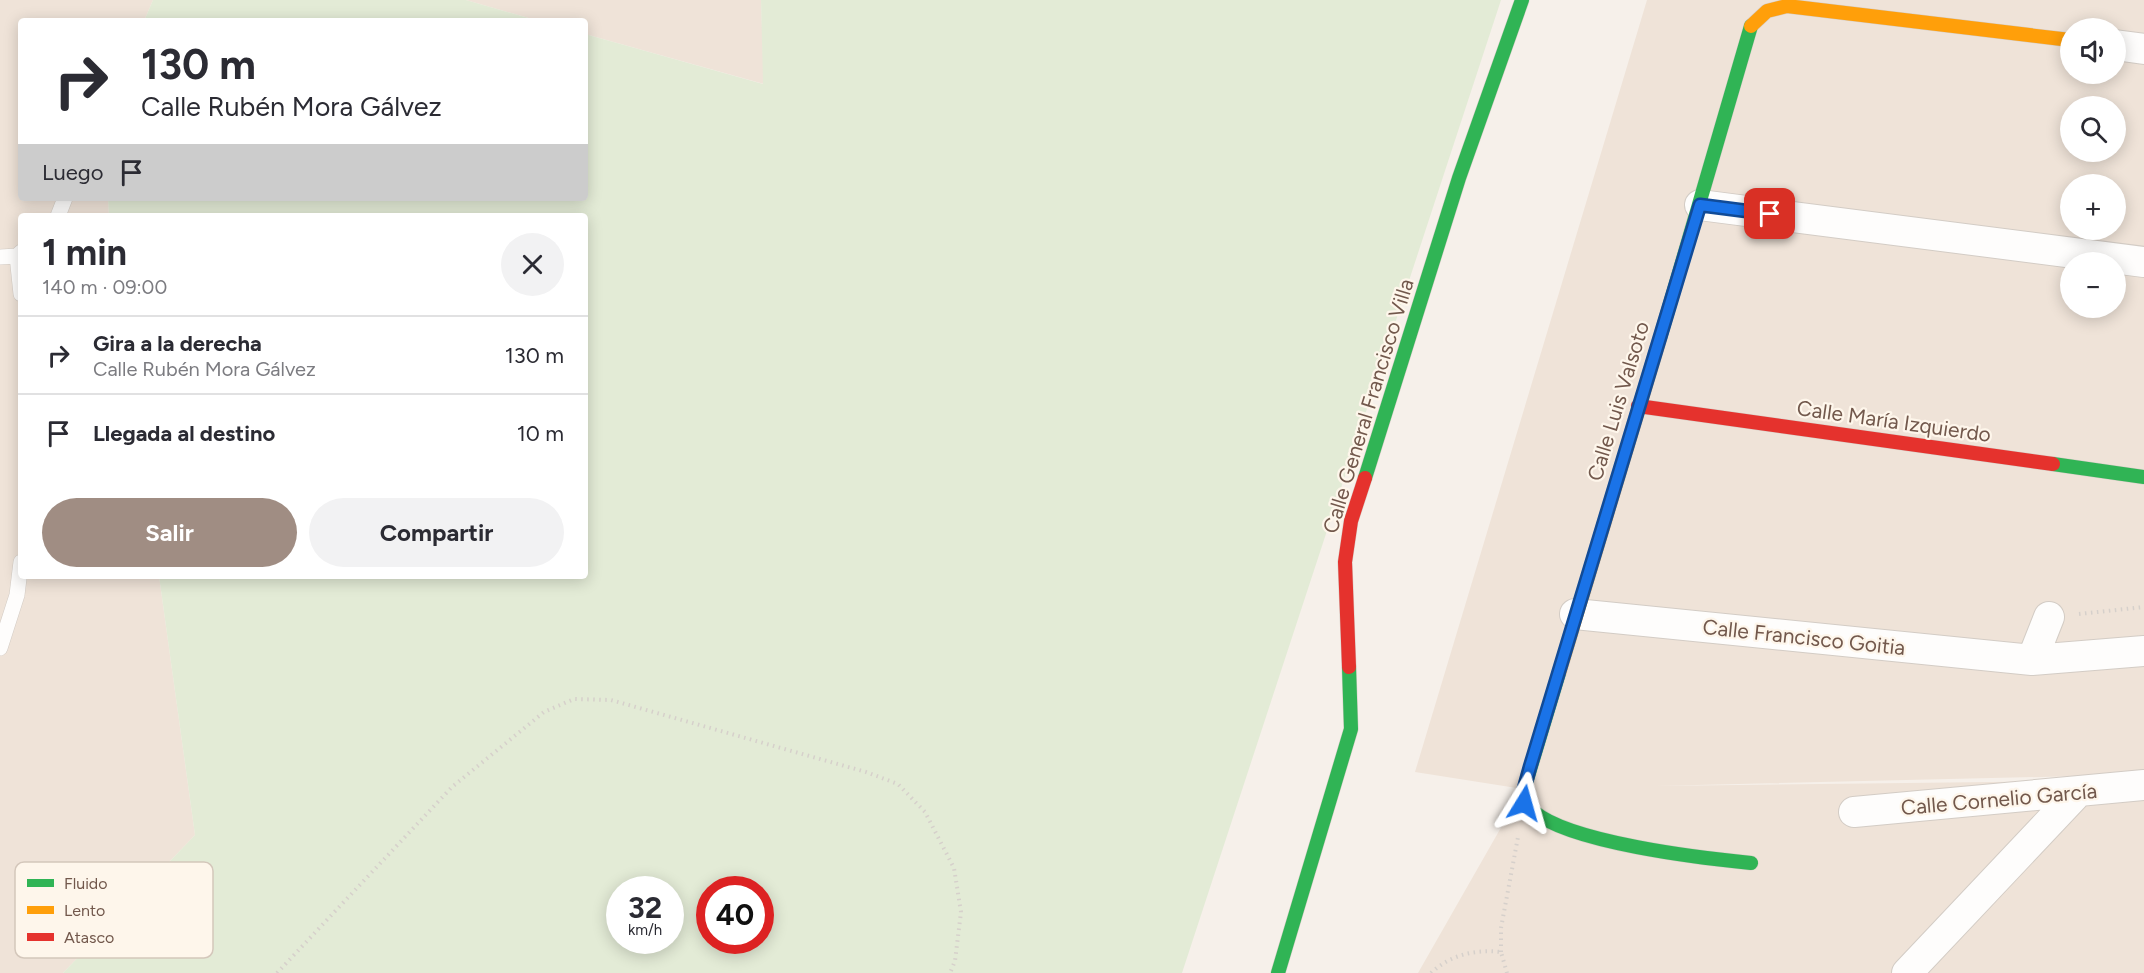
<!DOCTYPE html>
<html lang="es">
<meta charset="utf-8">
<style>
:root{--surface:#fff;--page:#f2f2f3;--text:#2b2b33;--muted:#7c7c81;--line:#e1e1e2;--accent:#a08d83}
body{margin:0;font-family:Figtree,sans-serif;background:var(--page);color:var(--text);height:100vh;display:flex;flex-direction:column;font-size:22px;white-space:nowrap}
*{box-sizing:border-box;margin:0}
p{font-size:20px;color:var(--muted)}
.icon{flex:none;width:33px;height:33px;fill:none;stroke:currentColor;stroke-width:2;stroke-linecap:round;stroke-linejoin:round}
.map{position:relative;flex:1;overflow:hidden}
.details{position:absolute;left:18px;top:213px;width:570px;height:366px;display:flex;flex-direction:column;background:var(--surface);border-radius:6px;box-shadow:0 3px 15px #0003}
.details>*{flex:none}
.banner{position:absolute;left:18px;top:18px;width:570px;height:183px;border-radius:6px;box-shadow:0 3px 15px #0003;background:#fff;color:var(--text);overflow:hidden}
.buttons{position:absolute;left:2060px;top:18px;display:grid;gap:12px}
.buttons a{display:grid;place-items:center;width:66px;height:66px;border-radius:50%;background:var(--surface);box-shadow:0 3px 15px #0003;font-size:30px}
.speed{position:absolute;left:606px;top:876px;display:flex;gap:12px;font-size:30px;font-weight:700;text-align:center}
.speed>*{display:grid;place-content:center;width:78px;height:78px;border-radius:50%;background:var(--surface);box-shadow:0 3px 15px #0003;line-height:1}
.speed small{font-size:15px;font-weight:400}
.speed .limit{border:9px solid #d22;background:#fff;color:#111}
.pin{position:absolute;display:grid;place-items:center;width:51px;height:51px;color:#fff;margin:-26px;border-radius:12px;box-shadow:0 3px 9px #0006}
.me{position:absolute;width:66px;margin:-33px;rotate:8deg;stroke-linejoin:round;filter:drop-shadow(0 0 4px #0008)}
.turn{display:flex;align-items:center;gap:21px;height:126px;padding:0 24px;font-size:27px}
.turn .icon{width:78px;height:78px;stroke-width:2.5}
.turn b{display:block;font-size:42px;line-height:51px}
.then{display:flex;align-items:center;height:57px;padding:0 24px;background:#0003;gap:12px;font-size:22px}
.round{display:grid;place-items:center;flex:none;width:63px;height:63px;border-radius:32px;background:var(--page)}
.headline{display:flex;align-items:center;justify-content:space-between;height:102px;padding:0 24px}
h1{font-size:36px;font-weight:700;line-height:45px}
.action{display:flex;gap:12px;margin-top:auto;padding:12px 24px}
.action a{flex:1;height:69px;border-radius:36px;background:var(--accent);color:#fff;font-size:24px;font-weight:700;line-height:69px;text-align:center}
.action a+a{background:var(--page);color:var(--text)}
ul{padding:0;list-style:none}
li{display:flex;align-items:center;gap:18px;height:78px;padding:0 24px;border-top:2px solid var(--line)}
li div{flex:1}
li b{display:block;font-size:22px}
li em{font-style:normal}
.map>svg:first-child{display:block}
.residential{fill:#efe3d8;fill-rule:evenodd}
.green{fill:#e3ebd6;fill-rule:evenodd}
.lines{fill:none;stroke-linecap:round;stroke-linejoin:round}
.lane-casing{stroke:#d3ccc5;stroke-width:16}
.street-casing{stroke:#d3ccc5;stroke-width:32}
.fast-casing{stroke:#d5cdc6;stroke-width:15}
.slow-casing{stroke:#d5cdc6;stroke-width:15}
.jam-casing{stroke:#d5cdc6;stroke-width:15}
.path{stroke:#d6d0cb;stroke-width:4;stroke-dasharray:1.5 4.5;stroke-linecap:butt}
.lane{stroke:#fefdfc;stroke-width:15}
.street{stroke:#fefdfc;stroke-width:30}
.fast{stroke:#30b455;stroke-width:14}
.slow{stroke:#ff9f0a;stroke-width:14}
.jam{stroke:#e5322d;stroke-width:14}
.route-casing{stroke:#114b97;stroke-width:15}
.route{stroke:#1a73e8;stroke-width:10}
.labels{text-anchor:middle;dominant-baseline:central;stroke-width:4.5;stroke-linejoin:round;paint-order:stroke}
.street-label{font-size:21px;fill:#72584c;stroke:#fef6eb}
.key{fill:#fef6eb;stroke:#d4c7bb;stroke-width:1.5}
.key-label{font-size:16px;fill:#72584c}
</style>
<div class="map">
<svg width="2144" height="973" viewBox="0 0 2144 973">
<rect width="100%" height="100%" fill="#f6f0ea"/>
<path class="residential" d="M0 0H153L144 21H21V198H108L109 216H21V576H159L195 835 63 973H0Z
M466 0H761L764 84 585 34V21H539Z
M1647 0H2144V772L2082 776 1655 786 2083 781 2144 777V973H1418L1523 789 1415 772ZM2070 28H2115V74H2070ZM2070 106H2115V152H2070ZM2070 184H2115V230H2070ZM2070 262H2115V308H2070Z"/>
<path class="green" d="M153 0H466L539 21H144Z
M761 0H1501L1182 973H63L195 835 159 576H585V216H109L108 198H585V34L763 84ZM620 890H670V940H620ZM710 890H760V940H710Z"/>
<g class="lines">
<g class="lane-casing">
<path id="lane" d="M58 216 65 198
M17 256 21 294
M0 257 17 256 21 252
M0 648 17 595 21 562"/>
</g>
<g class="street-casing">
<path id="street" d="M2115 45 2144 49
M1700 205 2144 262
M1575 614 2032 660 2049 617
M2032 660 2144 651
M1854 812 2144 785
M1907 973 2078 792"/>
</g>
<g class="fast-casing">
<path id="fast" d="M1660 338 1751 26
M2053 464 2144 477
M1365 478 1459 178 1522 0
M1559 673 1522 796C1525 801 1529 807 1533 811 1570 843 1701 858 1751 863
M1278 973 1351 729 1349 667"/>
</g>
<g class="slow-casing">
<path id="slow" d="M1751 26 1767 11 1787 6 2070 40
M1559 673 1660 338"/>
</g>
<g class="jam-casing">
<path id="jam" d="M1638 406 2053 464
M1349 667 1345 562 1351 521 1365 478"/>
</g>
<path class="path" d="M2079 614 2144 607
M1501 952V928L1518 837
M277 973 452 787 544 712 574 699 611 700 866 772 898 784 925 812 954 868 961 912 955 961 950 973
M1431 973C1450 955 1475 949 1501 952L1507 973"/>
<use href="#lane" class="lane"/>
<use href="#street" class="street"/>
<use href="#fast" class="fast"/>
<use href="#slow" class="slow"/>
<use href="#jam" class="jam"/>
</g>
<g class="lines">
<g class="route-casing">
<path id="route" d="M1524 803 1522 796 1530 767 1700 205 1770 214"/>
</g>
<use href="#route" class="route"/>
</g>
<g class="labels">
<g class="street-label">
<text transform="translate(1618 401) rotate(-73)">Calle Luis Valsoto</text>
<text transform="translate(1368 406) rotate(-73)">Calle General Francisco Villa</text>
<text transform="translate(1894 421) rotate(8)">Calle María Izquierdo</text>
<text transform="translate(1804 637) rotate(6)">Calle Francisco Goitia</text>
<text transform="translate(1999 799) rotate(-5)">Calle Cornelio García</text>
</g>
</g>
<rect x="15" y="862" width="198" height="96" rx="9" class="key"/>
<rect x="27" y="879" width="27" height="8" fill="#30b455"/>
<rect x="27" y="906" width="27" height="8" fill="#ff9f0a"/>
<rect x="27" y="933" width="27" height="8" fill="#e5322d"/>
<g class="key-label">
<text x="64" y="889">Fluido</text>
<text x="64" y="916">Lento</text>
<text x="64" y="943">Atasco</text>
</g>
</svg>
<div class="buttons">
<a><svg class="icon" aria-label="sound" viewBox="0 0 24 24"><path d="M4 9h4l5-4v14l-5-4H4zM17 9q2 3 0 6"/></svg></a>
<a><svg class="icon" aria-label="search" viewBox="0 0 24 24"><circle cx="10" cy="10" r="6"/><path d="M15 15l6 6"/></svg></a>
<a>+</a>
<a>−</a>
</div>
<div class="speed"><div>32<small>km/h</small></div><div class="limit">40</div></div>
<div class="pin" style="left:1770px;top:214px;background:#d93025"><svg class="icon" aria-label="arrive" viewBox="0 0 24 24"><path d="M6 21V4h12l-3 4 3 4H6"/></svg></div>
<svg class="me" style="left:1524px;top:803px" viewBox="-20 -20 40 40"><path d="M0-17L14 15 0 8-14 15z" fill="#1a73e8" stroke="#fff" stroke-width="4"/></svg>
<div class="banner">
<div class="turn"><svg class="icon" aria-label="right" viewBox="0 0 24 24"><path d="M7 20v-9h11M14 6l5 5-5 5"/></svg><div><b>130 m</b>Calle Rubén Mora Gálvez</div></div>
<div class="then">Luego<svg class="icon" aria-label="arrive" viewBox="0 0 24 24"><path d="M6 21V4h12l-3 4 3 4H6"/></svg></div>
</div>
<section class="details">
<div class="headline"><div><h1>1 min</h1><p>140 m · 09:00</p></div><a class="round"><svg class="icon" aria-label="close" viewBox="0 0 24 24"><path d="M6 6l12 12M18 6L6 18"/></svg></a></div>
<ul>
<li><svg class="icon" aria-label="right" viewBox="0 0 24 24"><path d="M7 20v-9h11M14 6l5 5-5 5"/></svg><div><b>Gira a la derecha</b><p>Calle Rubén Mora Gálvez</p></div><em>130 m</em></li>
<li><svg class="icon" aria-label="arrive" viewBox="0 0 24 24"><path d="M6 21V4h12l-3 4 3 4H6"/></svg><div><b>Llegada al destino</b></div><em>10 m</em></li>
</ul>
<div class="action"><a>Salir</a><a>Compartir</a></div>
</section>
</div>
